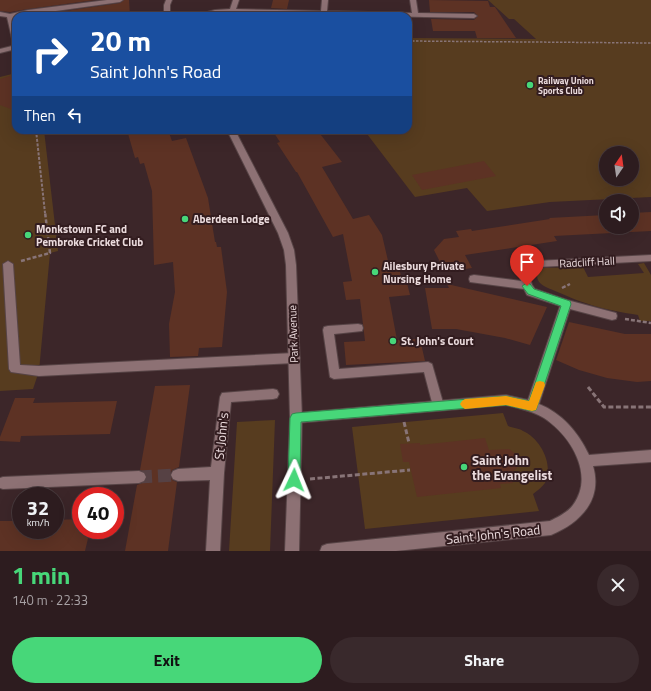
<!DOCTYPE html>
<meta charset="utf-8">
<style>
:root{--surface:#2d1c1f;--page:#39292c;--text:#f1f3f6;--muted:#a7a1a4;--line:#483a3d;--accent:#47d779}
body{margin:0;font-family:"Titillium Web",sans-serif;background:var(--page);color:var(--text);height:100vh;display:flex;flex-direction:column;font-size:15px;white-space:nowrap}
*{box-sizing:border-box;margin:0}
p{font-size:13px;color:var(--muted)}
.icon{flex:none;width:22px;height:22px;fill:none;stroke:currentColor;stroke-width:2;stroke-linecap:round;stroke-linejoin:round}
.map{position:relative;height:551px;overflow:hidden}
.details{display:flex;flex-direction:column;background:var(--surface);flex:1}
.details>*{flex:none}
.top-card{position:absolute;left:12px;top:12px;width:400px;height:122px;border-radius:12px;box-shadow:0 4px 16px #0002,0 0 0 1px var(--line);background:#1a4fa0;color:#fff;overflow:hidden}
.needle{width:26px;rotate:13deg}
.fabs{position:absolute;left:599px;top:146px;display:grid;gap:8px}
.fabs a{display:grid;place-items:center;width:40px;height:40px;border-radius:50%;background:var(--surface);box-shadow:0 4px 16px #0002,0 0 0 1px var(--line);font-size:20px}
.speed{position:absolute;left:12px;top:487px;display:flex;gap:8px;font-size:20px;font-weight:700;text-align:center}
.speed>*{display:grid;place-content:center;width:52px;height:52px;border-radius:50%;background:var(--surface);box-shadow:0 4px 16px #0002,0 0 0 1px var(--line);line-height:1}
.speed small{font-size:10px;font-weight:400}
.speed .limit{border:6px solid #d22;background:#fff;color:#111}
.pin{position:absolute;display:grid;place-items:center;width:34px;height:34px;color:#fff;margin:-41px -17px;border-radius:50% 50% 50% 0;rotate:-45deg;box-shadow:0 0 4px #0007}
.pin .icon{rotate:45deg}
.me{position:absolute;width:44px;margin:-22px;rotate:2deg;stroke-linejoin:round;filter:drop-shadow(0 0 3px #0008)}
.turn{display:flex;align-items:center;gap:14px;height:84px;padding:0 12px;font-size:18px}
.turn .icon{width:52px;height:52px;stroke-width:2.5}
.turn b{display:block;font-size:28px;line-height:34px}
.then{display:flex;align-items:center;height:38px;padding:0 12px;background:#0003;gap:8px;font-size:15px}
.round{display:grid;place-items:center;flex:none;width:42px;height:42px;border-radius:21px;background:var(--page)}
.headline{display:flex;align-items:center;justify-content:space-between;height:68px;padding:0 12px}
h1{font-size:24px;font-weight:700;line-height:30px;color:var(--accent)}
.cta{display:flex;gap:8px;margin-top:auto;padding:8px 12px}
.cta a{flex:1;height:46px;border-radius:24px;background:var(--accent);color:#111;font-size:16px;font-weight:700;line-height:46px;text-align:center}
.cta a+a{background:var(--page);color:var(--text)}
.map>svg:first-child{display:block}
.green{fill:#573c1f;fill-rule:evenodd}
.building{fill:#5d3224}
.lines{fill:none;stroke-linecap:round;stroke-linejoin:round}
.minor-tunnel{stroke:#564144;stroke-width:13;stroke-dasharray:13 6;stroke-linecap:butt}
.service-casing{stroke:#574446;stroke-width:2}
.minor-casing{stroke:#574446;stroke-width:2}
.tertiary-casing{stroke:#574446;stroke-width:2}
.path-far3{stroke:#887477;stroke-width:1.5;stroke-dasharray:2.5 1.5;stroke-linecap:butt}
.path-far2{stroke:#887477;stroke-width:2;stroke-dasharray:3 1.5;stroke-linecap:butt}
.path-far1{stroke:#887477;stroke-width:2.5;stroke-dasharray:4 2;stroke-linecap:butt}
.path{stroke:#887477;stroke-width:3;stroke-dasharray:5 2.5;stroke-linecap:butt}
.service{fill:#8d7174;fill-rule:evenodd}
.minor{fill:#8d7174;fill-rule:evenodd}
.tertiary{fill:#8d7174;fill-rule:evenodd}
.route{fill:#47d779;stroke:#2e8c4f}
.slow{fill:#f59e0b}
.poi-dot{fill:#47d779;stroke:#321c1f;stroke-width:1.5}
.labels{text-anchor:middle;dominant-baseline:central;stroke-width:4;stroke-linejoin:round;paint-order:stroke}
.far-poi-label{font-size:9px;font-weight:bold;fill:#ecdcde;stroke:#321c1f;text-anchor:start}
.poi-label{font-size:11px;font-weight:bold;fill:#ecdcde;stroke:#321c1f;text-anchor:start}
.street-label{font-size:11px;fill:#ecdcde;stroke:#321c1f}
.near-street-label{font-size:13px;fill:#ecdcde;stroke:#321c1f}
.near-poi-label{font-size:13px;font-weight:bold;fill:#ecdcde;stroke:#321c1f;text-anchor:start}
</style>
<div class="map">
<svg width="651" height="551" viewBox="0 0 651 551">
<rect width="100%" height="100%" fill="#3c2629"/>
<path class="green" d="M488 0H651V197L550 202 487 211 467 188 415 197 364 130H408V38L536 39 514 19H509ZM606 153H632V179H606Z
M16 73V130H44L58 251 50 253 39 371 33 389 0 391V77Z
M644 263 651 275V321H640L638 315C607 310 589 306 560 293 554 290 545 288 540 283 537 280 537 276 537 272L541 268 583 267 588 277 644 273 638 264Z
M503 413 508 426C513 428 519 428 523 431 541 439 554 465 545 483 542 487 537 491 533 494L539 511 365 529 352 427Z
M275 420 270 551H229L237 422Z"/>
<path class="building" d="M0 0H95L28 9 10 12 0 11Z
M124 0H129L130 16H31L120 3Z
M273 0H289L287 9 271 8Z
M429 0 488 1 490 7H495L516 38H477L475 31H433L431 19 474 20 478 16 474 12H430Z
M16 74V111L0 105V79Z
M127 130H168L172 141 186 138 208 198 215 242H216L217 247H221L227 292 222 347 199 348 198 356 170 357 169 324 175 292 173 262 154 265 152 191 144 163 140 164 138 157 135 158Z
M272 130H317L342 162 322 167 353 219 369 215 382 235 389 265H398L402 279H406L410 295 389 297 397 340 420 339 425 361 346 365 344 342 365 341 360 299 346 300 343 282 352 281 343 234 333 237 297 172H296L277 143 280 142Z
M484 161 496 176 422 190 412 175Z
M651 212V231L554 236 557 241 465 255 472 268 445 272 434 250 444 239 459 237 456 231 471 229 472 231 550 219 549 218 606 215V227H632V213Z
M447 284 547 307 530 345 505 338 456 329H432L425 288H449Z
M569 322 625 334H651V381L637 382 607 378 579 370 556 360Z
M190 385 179 467 172 470 170 474 172 480 177 482 168 551H125L137 485 145 482 147 478 145 472 140 470 155 386Z
M15 398H35L33 403 117 401 110 434 21 436 20 442 0 441V437Z
M485 438 489 450 509 449 517 455 520 461V465L510 474 513 483 500 484 501 488 417 497 409 462H403L400 444 420 443V445Z
M81 519V530H90L85 551H0V521H21V530H55V520Z"/>
<g class="lines">
<path class="minor-tunnel" d="M139 477 178 475"/>
<g class="service-casing">
<path id="service" d="M8 261 13 264 20 365 39 366 294 353 298 355 300 358 298 361 294 363 39 376 11 372 9 369 3 264Z
M358 324 362 325 363 328 362 331 334 334 339 369 428 362 432 364 444 406 442 410 438 411 434 410 424 372 334 379 330 377 323 330 324 327 328 326Z"/>
</g>
<g class="minor-casing">
<path id="minor" d="M107 0H123L120 2 13 17 16 29V45L13 43 7 17 0 16V12L10 14 28 10Z
M233 0H239L236 9 321 11 322 0H328L327 11 412 13 410 0H416L418 13 474 14 477 16 474 18 232 13 192 16 215 10 230 9Z
M16 45V49L0 53V49Z
M651 255V261L538 267 529 274 532 285 535 289 567 300 616 313 617 316 616 319 612 320 570 309 539 404C563 414 578 432 589 455L651 450V462L593 466C603 500 580 523 551 535L396 551H320L322 546 327 544 550 521C558 517 567 513 573 505 595 475 571 436 544 418 533 411 519 408 506 405L296 423 292 422 290 418 292 414 296 413 506 395 528 400 560 306 527 295 524 289 470 282 469 279 470 276 474 275 521 281 519 273 520 270 536 261Z
M273 389 277 390 279 394 277 398 273 399 231 402 224 473 220 551H206L210 480 178 481 173 479 171 475 173 471 178 469 211 467 220 397 222 393Z
M139 471 144 473 146 477 144 481 139 483 3 489 0 488V478L3 477Z"/>
</g>
<g class="tertiary-casing">
<path id="tertiary" d="M166 0H172L170 5V16H164V5Z
M227 130H235L288 233 294 250 296 265 302 418 299 551H285L290 418 286 265 284 250 278 233Z"/>
</g>
<path class="path-far3" d="M408 41 651 43"/>
<path class="path-far2" d="M36 130 45 213"/>
<path class="path-far1" d="M21 261 50 253 45 212
M562 288 570 284
M625 319 651 323"/>
<path class="path" d="M588 387 604 407H651
M404 422 409 443
M310 479 410 470"/>
<use href="#service" class="service"/>
<use href="#minor" class="minor"/>
<use href="#tertiary" class="tertiary"/>
</g>
<path class="route" d="M527 283 530 284 534 289 570 301 571 304 536 410 532 411 506 405 301 422 300 480 298 484 294 486 290 484 288 480 290 418 292 414 296 413 506 396 529 401 561 306 528 294 522 286Z"/>
<path class="slow" d="M540 381 544 382 545 385 536 410 532 411 506 405 465 409 462 407 460 404 462 401 465 399 506 396 529 401 536 382Z"/>
<g class="poi-dot">
<circle cx="530" cy="85" r="4"/>
<circle cx="185" cy="219" r="4"/>
<circle cx="28" cy="235" r="4"/>
<circle cx="375" cy="272" r="4"/>
<circle cx="393" cy="341" r="4"/>
<circle cx="464" cy="467" r="4"/>
</g>
<g class="labels">
<g class="far-poi-label">
<text x="538" y="80">Railway Union<tspan x="538" dy="10">Sports Club</tspan></text>
</g>
<g class="poi-label">
<text x="193" y="219">Aberdeen Lodge</text>
<text x="36" y="229">Monkstown FC and<tspan x="36" dy="13">Pembroke Cricket Club</tspan></text>
<text x="383" y="266">Ailesbury Private<tspan x="383" dy="13">Nursing Home</tspan></text>
<text x="401" y="341">St. John's Court</text>
</g>
<g class="street-label">
<text transform="translate(587 262) rotate(-3)">Radcliff Hall</text>
<text transform="translate(293 334) rotate(-92)">Park Avenue</text>
</g>
<g class="near-street-label">
<text transform="translate(221 436) rotate(-84)">St John's</text>
<text transform="translate(493 534) rotate(-6)">Saint John's Road</text>
</g>
<g class="near-poi-label">
<text x="472" y="460">Saint John<tspan x="472" dy="15">the Evangelist</tspan></text>
</g>
</g>
</svg>
<div class="fabs">
<a><svg class="needle" viewBox="-14 -14 28 28"><path d="M0-13l5 13h-10z" fill="#e53935"/><path d="M0 13l5-13h-10z" fill="#a7a1a4"/></svg></a>
<a><svg class="icon" aria-label="sound" viewBox="0 0 24 24"><path d="M4 9h4l5-4v14l-5-4H4zM17 9q2 3 0 6"/></svg></a>
</div>
<div class="speed"><div>32<small>km/h</small></div><div class="limit">40</div></div>
<div class="pin" style="left:527px;top:286px;background:#d93025"><svg class="icon" aria-label="arrive" viewBox="0 0 24 24"><path d="M6 21V4h12l-3 4 3 4H6"/></svg></div>
<svg class="me" style="left:294px;top:480px" viewBox="-20 -20 40 40"><path d="M0-17L14 15 0 8-14 15z" fill="#47d779" stroke="#fff" stroke-width="4"/></svg>
<div class="top-card">
<div class="turn"><svg class="icon" aria-label="right" viewBox="0 0 24 24"><path d="M7 20v-9h11M14 6l5 5-5 5"/></svg><div><b>20 m</b>Saint John's Road</div></div>
<div class="then">Then<svg class="icon" aria-label="left" viewBox="0 0 24 24"><path d="M17 20v-9H6M10 6l-5 5 5 5"/></svg></div>
</div>
</div>
<section class="details">
<div class="headline"><div><h1>1 min</h1><p>140 m · 22:33</p></div><a class="round"><svg class="icon" aria-label="close" viewBox="0 0 24 24"><path d="M6 6l12 12M18 6L6 18"/></svg></a></div>
<div class="cta"><a>Exit</a><a>Share</a></div>
</section>
